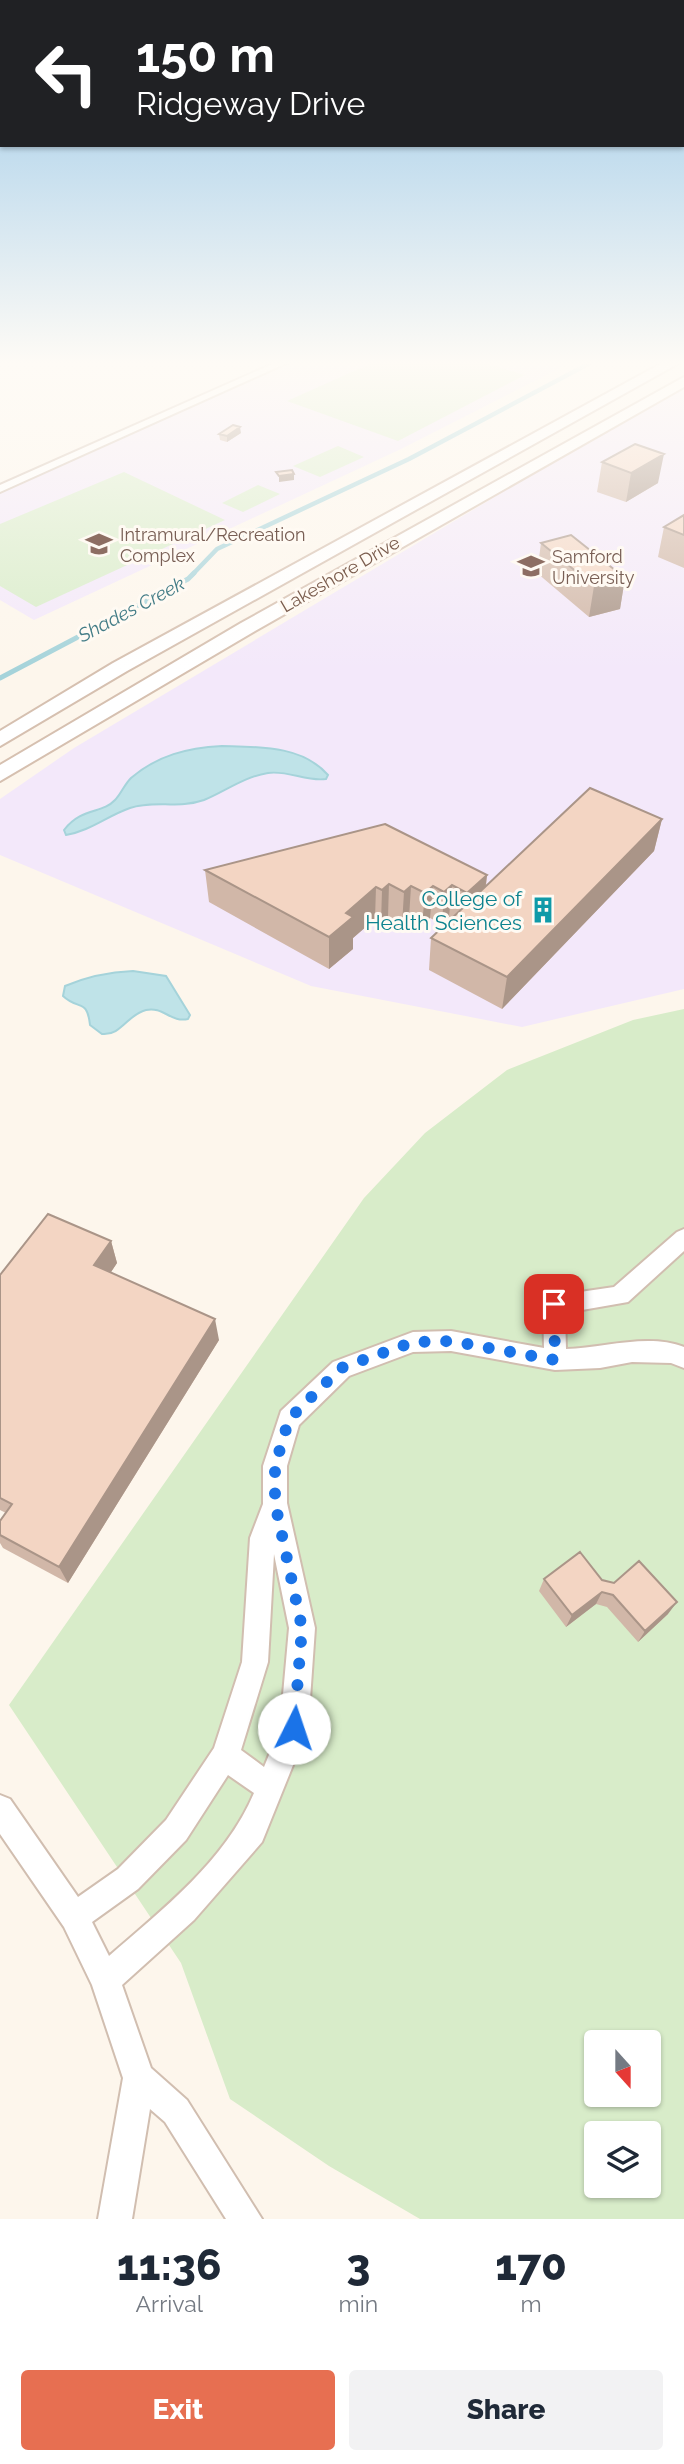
<!DOCTYPE html>
<style>
:root{--surface:#fff;--page:#f2f2f3;--text:#1f2937;--muted:#747a83;--accent:#e76f51}
body{margin:0;font-family:Raleway,sans-serif;background:var(--page);color:var(--text);height:100vh;display:flex;flex-direction:column;font-size:26px;white-space:nowrap}
*{box-sizing:border-box;margin:0}
p{font-size:23px;color:var(--muted)}
.icon{flex:none;width:38px;height:38px;fill:none;stroke:currentColor;stroke-width:2;stroke-linecap:round;stroke-linejoin:round}
.map{position:relative;height:2219px;overflow:hidden}
.side{display:flex;flex-direction:column;background:var(--surface);flex:1}
.side>*{flex:none}
.guide{position:absolute;left:0px;top:0px;width:684px;height:147px;box-shadow:0 2px 5px #0004;background:#202124;color:#fff;overflow:hidden}
.needle{width:46px;rotate:159deg}
.controls{position:absolute;left:584px;top:2030px;display:grid;gap:14px}
.controls a{display:grid;place-items:center;width:77px;height:77px;border-radius:7px;background:var(--surface);box-shadow:0 2px 5px #0004;font-size:35px}
.pin{position:absolute;display:grid;place-items:center;width:60px;height:60px;color:#fff;margin:-30px;border-radius:14px;box-shadow:0 4px 10px #0006}
.me{position:absolute;width:77px;margin:-38px;rotate:4deg;stroke-linejoin:round;filter:drop-shadow(0 0 5px #0008)}
.turn{display:flex;align-items:center;gap:24px;height:147px;padding:0 21px;font-size:32px}
.turn .icon{width:91px;height:91px;stroke-width:2.5}
.turn b{display:block;font-size:49px;line-height:60px}
.eta{display:flex;justify-content:space-evenly;align-items:center;height:119px;text-align:center}
.eta b{font-size:42px;font-weight:800;line-height:49px}
.button{display:flex;gap:14px;margin-top:auto;padding:14px 21px}
.button a{flex:1;height:80px;border-radius:7px;background:var(--accent);color:#fff;font-size:28px;font-weight:800;line-height:80px;text-align:center}
.button a+a{background:var(--page);color:var(--text)}
.map>svg:first-child{display:block}
.education{fill:#f3e8fa}
.green{fill:#d8ecc9;fill-rule:evenodd}
.water{fill:#bfe3e8;stroke:#a5d3da;stroke-width:2}
.lines{fill:none;stroke-linecap:round;stroke-linejoin:round}
.stream-far1{stroke:#a5d3da;stroke-width:4.5}
.stream{stroke:#a5d3da;stroke-width:5}
.minor-casing{stroke:#d1beb0;stroke-width:4}
.secondary-casing{stroke:#d6c0b0;stroke-width:4}
.minor{fill:#fff;fill-rule:evenodd}
.secondary{fill:#fff;fill-rule:evenodd}
.wall{fill:#d1b7a8}
.shaded-wall{fill:#aa9588}
.building{fill:#f3d5c3;stroke:#aa9588;stroke-width:2}
.route{stroke:#1a73e8;stroke-width:12;stroke-dasharray:0 21.6}
.labels{text-anchor:middle;dominant-baseline:central;stroke-width:6;stroke-linejoin:round;paint-order:stroke}
.far-education-label{font-size:18px;fill:#785e54;stroke:#fffaf3;text-anchor:start}
.far-street-label{font-size:18px;fill:#7a5c4d;stroke:#fffaf3}
.far-water-label{font-size:19px;font-style:italic;fill:#437c86;stroke:#fffaf3}
.culture-label{font-size:21px;fill:#0d838f;stroke:#fffaf3;text-anchor:end}
</style>
<div class="map">
<svg width="684" height="2219" viewBox="0 0 684 2219">
<rect width="100%" height="100%" fill="#fdf6ec"/>
<path class="education" d="M281 362H572L401 449 34 620 0 600V488Z
M684 384V989L522 1027 311 986 0 855V799L74 748Z"/>
<path class="green" d="M374 362H481L525 375 398 441 287 401Z
M338 446 364 457 320 477 293 466Z
M124 472 225 520 36 607 0 586V524Z
M258 485 280 494 243 512 222 503Z
M684 1009V2219H420L329 2166 230 2099 181 1963 9 1705 364 1198 425 1133 507 1070 633 1020ZM597 2042H649V2095H597ZM597 2133H649V2186H597Z"/>
<path class="water" d="M222 746C258 747 302 745 328 775L326 779C307 782 288 770 268 773 243 777 226 791 204 800 179 809 153 800 130 808 107 816 90 831 66 835L64 830C82 807 102 814 115 800 121 794 124 785 131 778 158 755 187 748 222 746Z
M133 971 166 976 190 1015 188 1019C171 1023 163 1006 146 1010 128 1014 121 1036 102 1034L90 1025C87 998 79 1011 63 996L65 986C86 977 110 972 133 971Z"/>
<g class="lines">
<path class="stream-far1" d="M192 575 217 549 409 459 592 362"/>
<path class="stream" d="M0 678 188 579 194 573"/>
<g class="minor-casing">
<path id="minor" d="M277 362H289L0 492V485Z
M684 1229V1251L628 1302 565 1313 566 1349C603 1348 649 1333 684 1347V1368L671 1363 632 1362 600 1368 555 1370 451 1351 413 1352 349 1376 299 1425 287 1466V1503L315 1628 308 1728 262 1842 194 1920 122 1985 151 2068 187 2100 262 2219H226L165 2122 150 2109 132 2219H98L123 2078 92 1985 64 1927 0 1834V1795L10 1799 78 1897 118 1869 166 1820 214 1748 242 1662 250 1538 263 1504V1466L281 1411 333 1362 413 1332 451 1331 544 1348 543 1304 546 1297 614 1287 677 1232ZM274 1554 289 1628 280 1728 264 1767 241 1750 268 1662ZM228 1775 254 1793C226 1860 162 1910 109 1956L92 1922 138 1889 186 1840Z"/>
</g>
<g class="secondary-casing">
<path id="secondary" d="M664 362H681L127 671 0 746V731L113 663Z
M684 377V387L255 631 0 781V765L241 623Z"/>
</g>
<use href="#minor" class="minor"/>
<use href="#secondary" class="secondary"/>
</g>
<path class="wall" d="M241 433 227 442 220 440 219 434Z
M602 462 658 483 626 502 597 492Z
M684 515V568L658 557 664 527Z
M541 543 625 578 620 609 589 617 537 573Z
M662 819 654 851 502 1009 429 970 431 938 452 918 449 917 442 924 430 918 422 925 409 918 402 925 388 917 381 923 375 919 353 938V949L329 969 209 902 205 870 487 875 486 886Z
M111 1241 117 1263 111 1272 219 1340 68 1583 3 1548 0 1543V1521L6 1513 0 1510V1275Z
M544 1579 602 1580 668 1614 638 1642 607 1607 596 1604 566 1627 539 1591Z"/>
<path class="shaded-wall" d="M240 427 241 433 227 442V436Z
M664 454 658 483 626 502 631 473Z
M294 474V480L279 482V476Z
M625 578 620 609 589 617 594 586Z
M662 819 654 851 502 1009 507 977Z
M487 875 483 907 464 925 467 893Z
M389 884 388 917 381 923 382 890Z
M452 885 449 917 442 924 444 892Z
M411 886 409 918 402 925 404 892Z
M433 886 430 918 422 925 425 893Z
M376 887 375 919 353 938V949L329 969V937L346 913Z
M111 1241 117 1263 101 1287 94 1265Z
M215 1319 219 1340 68 1583 59 1567Z
M602 1592 596 1604 566 1627 572 1615Z
M677 1602 668 1614 638 1642 645 1631Z"/>
<path class="building" d="M233 425 240 427 227 436 219 434Z
M635 444 664 454 631 473 602 462Z
M292 470 294 474 279 476 276 472Z
M684 515V535L664 527Z
M571 535 625 578 594 586 541 543Z
M590 788 662 819 507 977 431 938Z
M385 824 487 875 467 893 452 885 444 892 433 886 425 893 411 886 404 892 389 884 382 890 376 887 346 913 353 917 329 937 205 870Z
M48 1214 111 1241 94 1265 215 1319 59 1567 0 1535V1521L12 1504 0 1498V1275Z
M580 1552 602 1580 614 1583 639 1561 677 1602 645 1631 613 1595 602 1592 572 1615 544 1579Z"/>
<linearGradient id="sky" x2="0" y2="1"><stop stop-color="#97c7e8"/><stop offset="0.54" stop-color="#fefbf6"/><stop offset="1" stop-color="#fefbf6" stop-opacity="0"/></linearGradient>
<rect width="684" height="672" fill="url(#sky)"/>
<g class="lines">
<path class="route" d="M294 1728 302 1628 275 1503V1466L289 1419 341 1368 413 1342 451 1341 555 1360 554 1304"/>
</g>
<defs>
<g id="university-bare" transform="scale(2.1)"><path d="M0-5L7-2L0 1L-7-2ZM-4 1L0 2.5L4 1V4Q0 6-4 4Z" fill="#8d6e63" stroke="#fffaf3" stroke-width="2.5" paint-order="stroke"/></g>
<g id="building-bare" transform="scale(2.1)"><path d="M-4-6H4V6H1V3H-1V6H-4ZM-2.5-4.3h1.7v1.8h-1.7ZM.8-4.3h1.7v1.8H.8ZM-2.5-1h1.7V.8h-1.7ZM.8-1h1.7V.8H.8Z" fill="#0f9aa8" stroke="#fffaf3" stroke-width="2.5" paint-order="stroke"/></g>
</defs>
<g fill-rule="evenodd">
<use href="#university-bare" x="99" y="544"/>
<use href="#university-bare" x="531" y="566"/>
<use href="#building-bare" x="543" y="910"/>
</g>
<g class="labels">
<g class="far-education-label">
<text x="120" y="534">Intramural/Recreation<tspan x="120" dy="21">Complex</tspan></text>
<text x="552" y="556">Samford<tspan x="552" dy="21">University</tspan></text>
</g>
<g class="far-street-label">
<text transform="translate(340 574) rotate(-30)">Lakeshore Drive</text>
</g>
<g class="far-water-label">
<text transform="translate(131 609) rotate(-28)">Shades Creek</text>
</g>
<g class="culture-label">
<text x="522" y="898">College of<tspan x="522" dy="24">Health Sciences</tspan></text>
</g>
</g>
</svg>
<div class="controls">
<a><svg class="needle" viewBox="-14 -14 28 28"><path d="M0-13l5 13h-10z" fill="#e53935"/><path d="M0 13l5-13h-10z" fill="#747a83"/></svg></a>
<a><svg class="icon" aria-label="layers" viewBox="0 0 24 24"><path d="M12 4l9 5-9 5-9-5zM3 14l9 5 9-5"/></svg></a>
</div>
<div class="pin" style="left:554px;top:1304px;background:#d93025"><svg class="icon" aria-label="arrive" viewBox="0 0 24 24"><path d="M6 21V4h12l-3 4 3 4H6"/></svg></div>
<svg class="me" style="left:294px;top:1728px" viewBox="-20 -20 40 40"><circle r="19" fill="#fff"/><path d="M0-13L10 11 0 6-10 11z" fill="#1a73e8"/></svg>
<div class="guide">
<div class="turn"><svg class="icon" aria-label="left" viewBox="0 0 24 24"><path d="M17 20v-9H6M10 6l-5 5 5 5"/></svg><div><b>150 m</b>Ridgeway Drive</div></div>
</div>
</div>
<section class="side">
<div class="eta">
<div><b>11:36</b><p>Arrival</p></div>
<div><b>3</b><p>min</p></div>
<div><b>170</b><p>m</p></div>
</div>
<div class="button"><a>Exit</a><a>Share</a></div>
</section>
